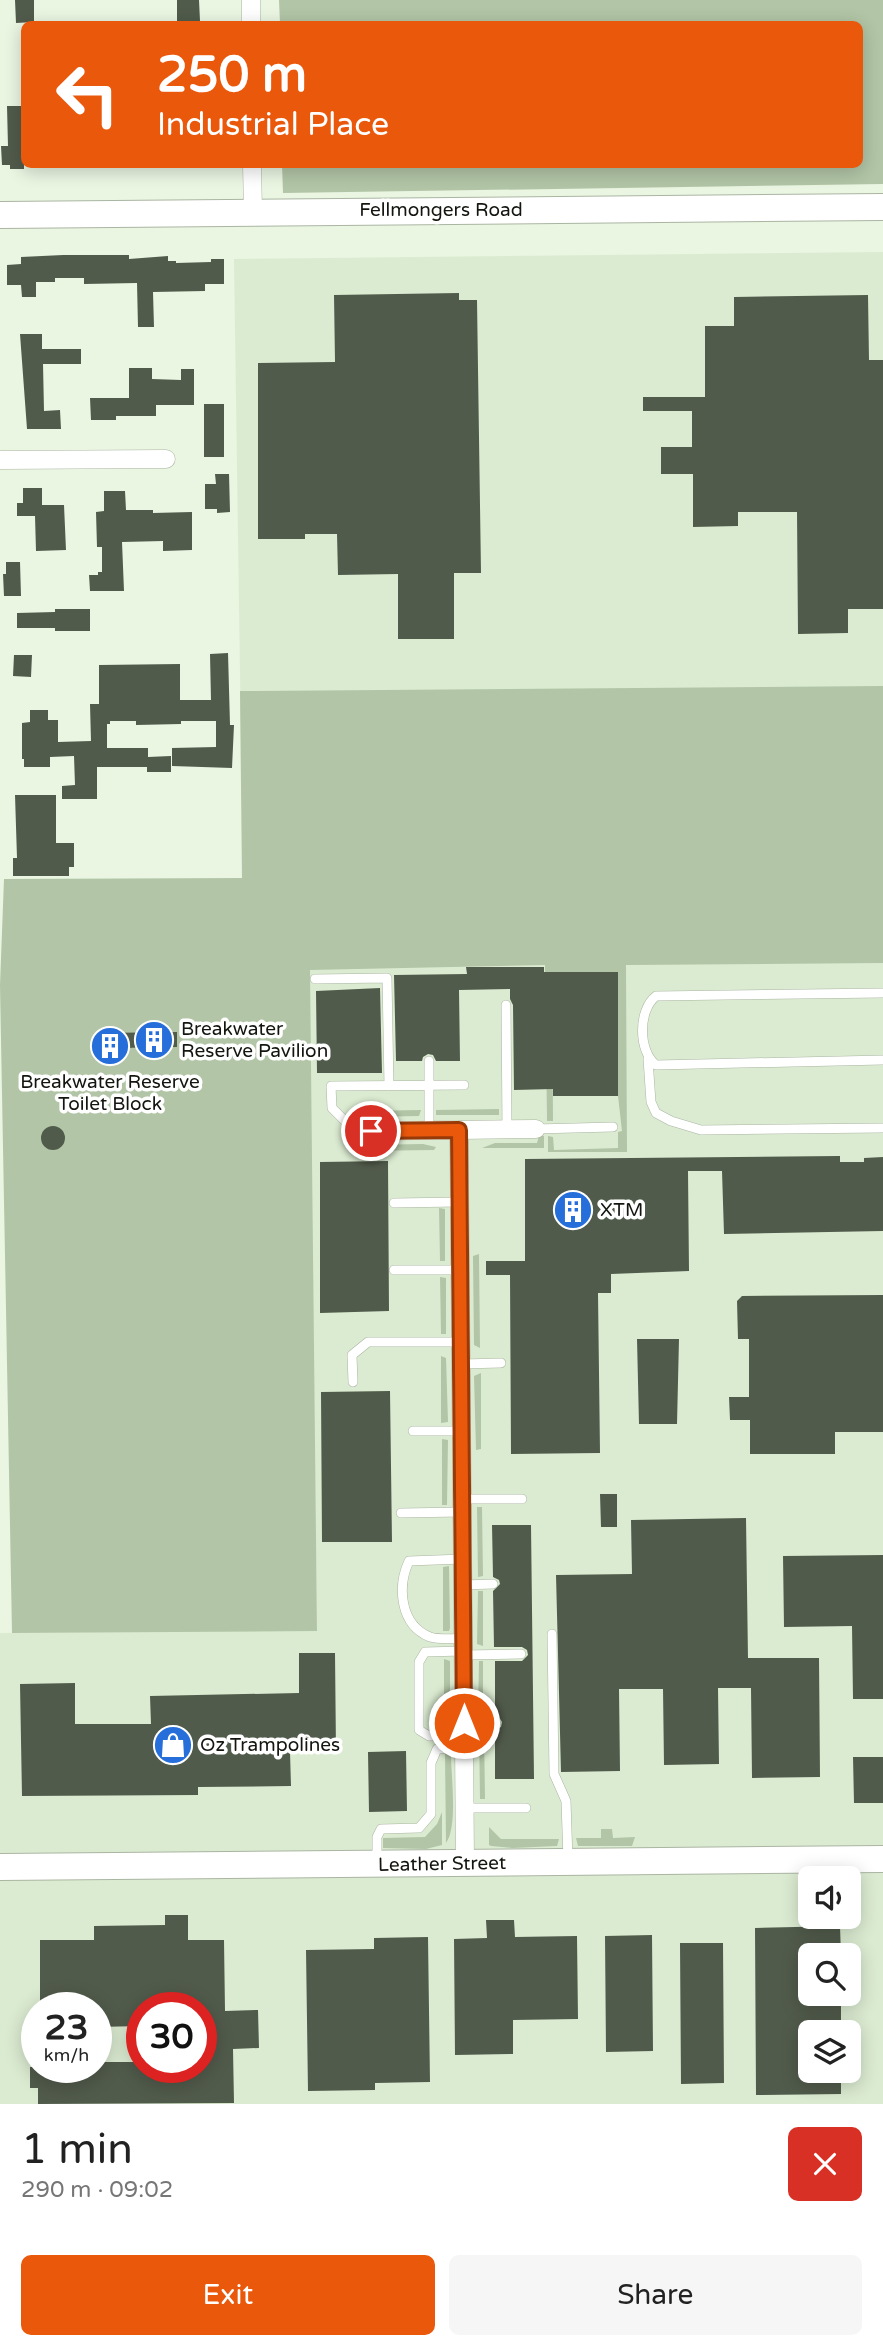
<!DOCTYPE html>
<meta charset="utf-8">
<style>
:root{--surface:#fff;--page:#f6f6f6;--text:#222;--muted:#767676;--accent:#ea580c}
body{margin:0;font-family:"Varela Round",sans-serif;background:var(--page);color:var(--text);height:100vh;display:flex;flex-direction:column;font-size:26px;white-space:nowrap}
*{box-sizing:border-box;margin:0}
p{font-size:23px;color:var(--muted)}
.icon{flex:none;width:38px;height:38px;fill:none;stroke:currentColor;stroke-width:2;stroke-linecap:round;stroke-linejoin:round}
.map{position:relative;height:2104px;overflow:hidden}
.panel{display:flex;flex-direction:column;background:var(--surface);flex:1}
.panel>*{flex:none}
.hud{position:absolute;left:21px;top:21px;width:842px;height:147px;border-radius:10px;box-shadow:0 4px 18px #0003;background:#ea580c;color:#fff;overflow:hidden}
.fabs{position:absolute;left:798px;top:1866px;display:grid;gap:14px}
.fabs a{display:grid;place-items:center;width:63px;height:63px;border-radius:10px;background:var(--surface);box-shadow:0 4px 18px #0003;font-size:35px}
.speed{position:absolute;left:21px;top:1992px;display:flex;gap:14px;font-size:35px;font-weight:700;text-align:center}
.speed>*{display:grid;place-content:center;width:91px;height:91px;border-radius:50%;background:var(--surface);box-shadow:0 4px 18px #0003;line-height:1}
.speed small{font-size:18px;font-weight:400}
.speed .limit{border:10px solid #d22;background:#fff;color:#111}
.pin{position:absolute;display:grid;place-items:center;width:60px;height:60px;color:#fff;margin:-30px;border:4px solid #fff;border-radius:50%;box-shadow:0 2px 7px #0007}
.me{position:absolute;width:77px;margin:-38px;rotate:0deg;stroke-linejoin:round;filter:drop-shadow(0 0 5px #0008)}
.turn{display:flex;align-items:center;gap:24px;height:147px;padding:0 21px;font-size:32px}
.turn .icon{width:91px;height:91px;stroke-width:2.5}
.turn b{display:block;font-size:49px;line-height:60px}
.round{display:grid;place-items:center;flex:none;width:74px;height:74px;border-radius:10px;background:var(--page)}
.head{display:flex;align-items:center;justify-content:space-between;height:119px;padding:0 21px}
h1{font-size:42px;font-weight:600;line-height:52px}
.action{display:flex;gap:14px;margin-top:auto;padding:14px 21px}
.action a{flex:1;height:80px;border-radius:10px;background:var(--accent);color:#fff;font-size:28px;font-weight:600;line-height:80px;text-align:center}
.action a+a{background:var(--page);color:var(--text)}
.map>svg:first-child{display:block}
.built{fill:#dbebd1;fill-rule:evenodd}
.green{fill:#b2c5a6}
.building{fill:#515b4b}
.lines{fill:none;stroke-linecap:round;stroke-linejoin:round}
.lane-casing{stroke:#aab5a2;stroke-width:10}
.street-casing{stroke:#aab5a2;stroke-width:19}
.secondary-casing{stroke:#aab5a2;stroke-width:28}
.lane{stroke:#fff;stroke-width:9}
.street{stroke:#fff;stroke-width:18}
.secondary{stroke:#fff;stroke-width:26}
.route-casing{stroke:#983908;stroke-width:18}
.route{stroke:#ea580c;stroke-width:12}
.labels{text-anchor:middle;dominant-baseline:central;stroke-width:7;stroke-linejoin:round;paint-order:stroke}
.street-label{font-size:19px;fill:#12160f;stroke:#fff}
.poi-label{font-size:19px;fill:#12160f;stroke:#fff;text-anchor:start}
</style>
<div class="map">
<svg width="883" height="2104" viewBox="0 0 883 2104">
<rect width="100%" height="100%" fill="#eaf5e2"/>
<path class="built" d="M883 252V2104H0V1633L317 1630 311 1154 243 878 234 259ZM810 1878H849V1916H810ZM810 1955H849V1993H810ZM37 2007H96V2067H37ZM142 2007H201V2067H142ZM810 2032H849V2070H810Z"/>
<path class="green" d="M279 0H883V184L283 193 282 164H859V24H280Z
M883 686V963L626 965 627 1152H548V1136L553 1137 554 1150 618 1148V1132L622 1131 618 1096V972H552L553 1121H547L545 965 310 970 317 1631 12 1633 0 985 4 879 242 878 240 691Z
M499 1109V1115H436V1110Z
M421 1110 419 1116 366 1117V1123L360 1121V1111Z
M360 1132 367 1134 368 1145 423 1144 436 1147 434 1150 360 1151Z
M539 1136H544V1148H482L495 1143H537Z
M439 1208 445 1209V1261H440Z
M479 1254 480 1348 474 1345 473 1256Z
M440 1277 446 1278V1334H441Z
M441 1356 446 1358 448 1422 441 1423Z
M481 1373V1449L476 1450 474 1376Z
M442 1439 448 1440 447 1505H442Z
M477 1507H482L483 1576 478 1577Z
M449 1566 450 1628 449 1631H443V1567Z
M478 1591H483V1646L477 1644Z
M444 1659 450 1661V1728H444Z
M479 1661H483V1717L478 1716Z
M479 1729H484L485 1799H480Z
M445 1754H451C451 1776 458 1827 446 1843Z
M442 1812V1845L426 1849 383 1848V1838L425 1837 437 1824Z
M489 1827 501 1839H559L557 1846 512 1848 491 1846 489 1845Z
M601 1829H612L613 1838 635 1837 632 1846H578L576 1838H601Z"/>
<path class="building" d="M15 0H34V22L16 23Z
M177 0H199L200 21 177 22Z
M7 106H24V169H10V165H2L1 146H8Z
M63 255H129V259L168 256V261H176V263L211 262V259H224V284H205V291L153 292 154 327H138L137 283 84 284V278H55V282H36V297H22L21 285H7V265L21 264V257Z
M459 293V300H477L481 573H454V639H398V574L338 575 337 534H305V539H258V363L335 362 334 295Z
M868 295 869 360H883V609H848V633L798 634 797 512H738V526L693 527V474H661V447H692V411H643V397H705V326H734V297Z
M20 334H42V349H81V364H43L44 411 60 410 61 429H27Z
M129 368H152V379L181 380V369H194V405H156V416H116V420H91L90 398H129Z
M204 404H224V457H204Z
M215 474H229L230 512 217 513V509H205V484H216Z
M23 488H42V505H64L66 550 36 551 35 516H17V503H23Z
M104 491H125L126 510H153V513L192 512V550L163 551V541L122 542 124 591H90L89 575H98V572H102V547H97L96 512 104 511Z
M6 562H20L21 596H4L3 574H6Z
M55 609H90V631H55V628H17V613L55 612Z
M228 653 230 725H234L232 768 172 766V748L216 747V721H181V724L136 725V721H110V724H107V748H148V757L171 756V772H147V767H97V799H62V786L75 785 74 756 50 757V767H24V759H22V723L30 722V710H48V720H58V742L91 741 90 704H99V665L180 664V700H211L210 654Z
M14 655H32L31 677 13 676Z
M15 795H56V843H74V867H69V876H13V858H17Z
M466 967H544V972H618V1096H553V1089L514 1090 513 1005 510 999V989L459 990 460 1061H436L433 1055 428 1054 423 1057 422 1061H396L394 975 467 974Z
M380 988 382 1073H317L316 991Z
M177 1032V1047L116 1048 117 1059H103L102 1033Z
M41 1138a12 12 0 1 1 24 0a12 12 0 1 1-24 0Z
M840 1156V1162H864V1158L883 1157V1231L724 1234 722 1171H688L689 1271 611 1274V1293H598L600 1453 511 1454 510 1275H486V1261H525V1159Z
M388 1161 389 1311 320 1313V1162Z
M883 1295V1432H835V1454H750V1420H730L729 1397H749V1339H738L737 1301 742 1296Z
M637 1339H679L677 1424H639Z
M390 1391 392 1542H322L321 1392Z
M600 1494H617V1527H601Z
M746 1518 748 1658H819L820 1777 752 1778 751 1688H718L719 1764 664 1765 663 1689H619L620 1771 561 1772 556 1575 632 1574 631 1520Z
M492 1525H531L534 1779H495V1730L501 1727 502 1722 499 1717 495 1716V1661H522L528 1655 527 1650 522 1647H494L493 1591 500 1584 499 1580 493 1577Z
M883 1555V1699H853L852 1626 784 1627 783 1556Z
M299 1653H335L336 1752H290L291 1786 198 1787V1795L22 1796 20 1684 75 1683V1724H151L150 1696 299 1693Z
M406 1751 407 1811 369 1812 368 1752Z
M853 1757H883V1803H854Z
M165 1915H188V1940H224L225 2011 258 2010 259 2048 233 2049 234 2103 38 2104V2088H30V2067H96V2062H142V2067H201V2007H142V2026L96 2027V2007H40V1940H94V1926L165 1925Z
M486 1920H514L515 1937 577 1936 578 2019 513 2020V2054L455 2055 454 1939 487 1938Z
M840 1926 841 1955H810V1993H841V2032H810V2070H841V2094L756 2095 755 1928Z
M652 1935 653 2051 606 2052 605 1936Z
M428 1937 430 2082 375 2083V2090L308 2091 306 1950 374 1949V1938Z
M680 1943H723L724 2083 681 2084Z"/>
<g class="lines">
<g class="lane-casing">
<path id="lane" d="M315 979 387 978 389 1086
M883 993 656 996C638 1010 638 1051 656 1065L883 1060
M506 1005 507 1129
M648 1059 651 1102 656 1113 671 1121 701 1130 883 1128
M429 1061V1130
M536 1129 613 1127
M371 1131 350 1126 332 1108 331 1086 464 1085
M394 1203 459 1202
M394 1270H460
M462 1364 501 1363
M353 1382 352 1355 368 1342H462
M413 1431H462
M462 1499H522
M401 1513 462 1512
M463 1559 409 1561C397 1587 400 1625 430 1637 439 1640 453 1638 463 1639
M463 1585 493 1584
M552 1634 554 1774 566 1801 568 1860
M463 1651 425 1652 419 1662V1730L429 1736H464
M463 1655 521 1654
M464 1723H495
M465 1808H526
M377 1861V1837L381 1829 419 1828 431 1814V1763L437 1749 464 1748"/>
</g>
<g class="street-casing">
<path id="street" d="M251 0V24
M252 164 253 212
M0 460 166 459
M459 1130 536 1129
M371 1131 459 1130 465 1863"/>
</g>
<g class="secondary-casing">
<path id="secondary" d="M0 215 883 207
M0 1867 883 1859"/>
</g>
<use href="#lane" class="lane"/>
<use href="#street" class="street"/>
<use href="#secondary" class="secondary"/>
</g>
<g class="lines">
<g class="route-casing">
<path id="route" d="M371 1131 459 1130 464 1723"/>
</g>
<use href="#route" class="route"/>
</g>
<defs>
<g id="building-disc" transform="scale(2.0125)"><circle r="9.5" fill="#266fdb" stroke="#fff"/><path d="M-4-6H4V6H1V3H-1V6H-4ZM-2.5-4.3h1.7v1.8h-1.7ZM.8-4.3h1.7v1.8H.8ZM-2.5-1h1.7V.8h-1.7ZM.8-1h1.7V.8H.8Z" fill="#fff"/></g>
<g id="shop-disc" transform="scale(2.0125)"><circle r="9.5" fill="#266fdb" stroke="#fff"/><path d="M-5-2.5h2.3a2.7 3.5 0 0 1 5.4 0H5L5.5 6h-11ZM-1.5-2.5h3a1.5 2.3 0 0 0-3 0Z" fill="#fff"/></g>
</defs>
<g fill-rule="evenodd">
<use href="#building-disc" x="154" y="1040"/>
<use href="#building-disc" x="110" y="1046"/>
<use href="#building-disc" x="573" y="1210"/>
<use href="#shop-disc" x="173" y="1745"/>
</g>
<g class="labels">
<g class="street-label">
<text x="441" y="210">Fellmongers Road</text>
<text transform="translate(442 1864) rotate(-1)">Leather Street</text>
</g>
<g class="poi-label">
<text x="181" y="1029">Breakwater<tspan x="181" dy="22">Reserve Pavilion</tspan></text>
<text x="110" y="1082" text-anchor="middle">Breakwater Reserve<tspan x="110" dy="22">Toilet Block</tspan></text>
<text x="600" y="1210">XTM</text>
<text x="200" y="1745">Oz Trampolines</text>
</g>
</g>
</svg>
<div class="fabs">
<a><svg class="icon" aria-label="sound" viewBox="0 0 24 24"><path d="M4 9h4l5-4v14l-5-4H4zM17 9q2 3 0 6"/></svg></a>
<a><svg class="icon" aria-label="search" viewBox="0 0 24 24"><circle cx="10" cy="10" r="6"/><path d="M15 15l6 6"/></svg></a>
<a><svg class="icon" aria-label="layers" viewBox="0 0 24 24"><path d="M12 4l9 5-9 5-9-5zM3 14l9 5 9-5"/></svg></a>
</div>
<div class="speed"><div>23<small>km/h</small></div><div class="limit">30</div></div>
<div class="pin" style="left:371px;top:1131px;background:#d93025"><svg class="icon" aria-label="arrive" viewBox="0 0 24 24"><path d="M6 21V4h12l-3 4 3 4H6"/></svg></div>
<svg class="me" style="left:464px;top:1723px" viewBox="-20 -20 40 40"><circle r="17" fill="#ea580c" stroke="#fff" stroke-width="3"/><path d="M0-11L8 9 0 5-8 9z" fill="#fff"/></svg>
<div class="hud">
<div class="turn"><svg class="icon" aria-label="left" viewBox="0 0 24 24"><path d="M17 20v-9H6M10 6l-5 5 5 5"/></svg><div><b>250 m</b>Industrial Place</div></div>
</div>
</div>
<section class="panel">
<div class="head"><div><h1>1 min</h1><p>290 m · 09:02</p></div><a class="round" style="background:#d93025;color:#fff"><svg class="icon" aria-label="close" viewBox="0 0 24 24"><path d="M6 6l12 12M18 6L6 18"/></svg></a></div>
<div class="action"><a>Exit</a><a>Share</a></div>
</section>
